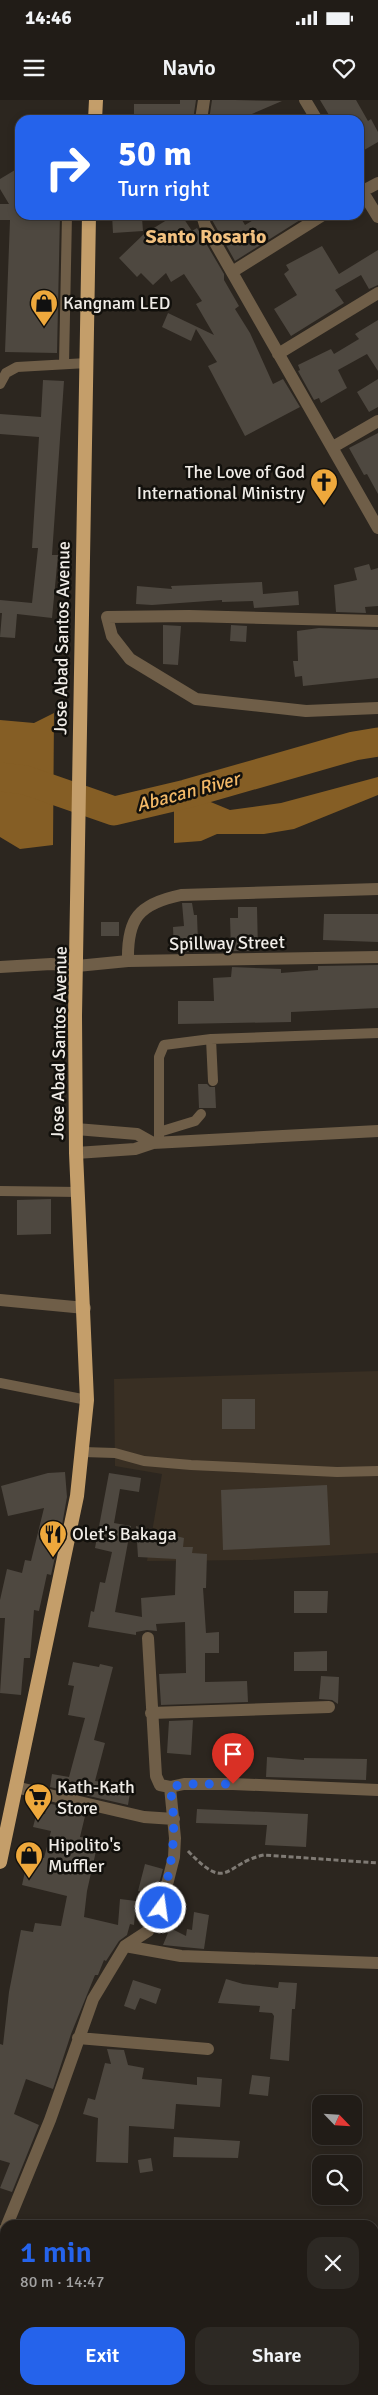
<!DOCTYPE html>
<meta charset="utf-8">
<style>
:root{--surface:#211c17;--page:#2d2924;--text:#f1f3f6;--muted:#a2a1a1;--line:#3e3a36;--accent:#2563eb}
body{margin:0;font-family:Signika,sans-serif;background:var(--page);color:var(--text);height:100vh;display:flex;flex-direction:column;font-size:19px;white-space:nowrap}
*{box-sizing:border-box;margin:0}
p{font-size:16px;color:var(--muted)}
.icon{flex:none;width:28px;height:28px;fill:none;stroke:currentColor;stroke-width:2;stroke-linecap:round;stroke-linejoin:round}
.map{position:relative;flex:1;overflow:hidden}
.side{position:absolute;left:0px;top:2120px;width:379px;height:175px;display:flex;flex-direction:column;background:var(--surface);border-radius:15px 15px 0 0;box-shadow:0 2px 8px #0003,0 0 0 1px var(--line)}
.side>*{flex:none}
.guide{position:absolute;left:15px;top:15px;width:349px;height:105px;border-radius:15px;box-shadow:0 2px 8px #0003,0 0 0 1px var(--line);background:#2563eb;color:#fff;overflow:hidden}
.needle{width:32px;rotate:115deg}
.fabs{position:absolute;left:312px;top:1995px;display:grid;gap:10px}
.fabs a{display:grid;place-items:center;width:50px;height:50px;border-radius:10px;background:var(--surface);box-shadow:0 2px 8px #0003,0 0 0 1px var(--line);font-size:25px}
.pin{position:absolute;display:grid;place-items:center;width:42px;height:42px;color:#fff;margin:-51px -21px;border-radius:50% 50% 50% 0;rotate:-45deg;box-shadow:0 0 5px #0007}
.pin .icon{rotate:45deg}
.me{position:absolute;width:55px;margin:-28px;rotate:14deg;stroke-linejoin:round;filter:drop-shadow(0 0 4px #0008)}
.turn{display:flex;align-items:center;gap:18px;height:105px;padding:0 20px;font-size:22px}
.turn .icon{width:65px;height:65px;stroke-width:2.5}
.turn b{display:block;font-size:35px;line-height:42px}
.round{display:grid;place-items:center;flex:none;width:52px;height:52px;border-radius:15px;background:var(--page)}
.overview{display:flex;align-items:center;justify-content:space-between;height:85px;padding:0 20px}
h1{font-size:30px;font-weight:600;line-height:38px;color:var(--accent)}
.cta{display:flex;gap:10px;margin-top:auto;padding:10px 20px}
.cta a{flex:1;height:58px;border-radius:15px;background:var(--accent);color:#fff;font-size:20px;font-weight:600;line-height:58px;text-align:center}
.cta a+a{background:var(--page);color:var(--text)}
.status{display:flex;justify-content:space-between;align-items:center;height:35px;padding:0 25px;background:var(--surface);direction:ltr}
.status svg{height:14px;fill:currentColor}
header{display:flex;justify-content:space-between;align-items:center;height:65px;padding:0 20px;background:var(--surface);font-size:22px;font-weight:600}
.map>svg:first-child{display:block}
.built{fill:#392f23}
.water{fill:#855e25}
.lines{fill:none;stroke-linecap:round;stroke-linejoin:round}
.river{stroke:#855e25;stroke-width:29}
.building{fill:#4e4840}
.path{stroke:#7f7a74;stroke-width:3;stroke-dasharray:5 2.5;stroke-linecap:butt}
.service{stroke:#6f5e48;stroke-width:10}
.minor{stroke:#6f5e48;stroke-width:12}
.tertiary{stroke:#6f5e48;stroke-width:12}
.trunk{stroke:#c49e6a;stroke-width:14}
.route{stroke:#2563eb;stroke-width:9;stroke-dasharray:0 16.2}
.labels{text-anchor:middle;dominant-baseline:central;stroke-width:5;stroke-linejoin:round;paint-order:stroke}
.poi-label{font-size:18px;fill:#f0ece7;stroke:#12100c;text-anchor:start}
.street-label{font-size:18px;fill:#f0ece7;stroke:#12100c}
.water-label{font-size:19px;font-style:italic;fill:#f2b867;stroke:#12100c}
.quarter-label{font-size:20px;font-weight:bold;fill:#f2c180;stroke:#12100c}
</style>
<div class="status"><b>14:46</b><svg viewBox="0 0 49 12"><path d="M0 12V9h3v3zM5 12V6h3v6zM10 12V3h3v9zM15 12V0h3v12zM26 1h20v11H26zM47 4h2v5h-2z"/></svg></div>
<header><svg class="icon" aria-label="menu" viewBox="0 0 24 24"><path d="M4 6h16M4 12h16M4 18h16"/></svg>Navio<svg class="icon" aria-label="heart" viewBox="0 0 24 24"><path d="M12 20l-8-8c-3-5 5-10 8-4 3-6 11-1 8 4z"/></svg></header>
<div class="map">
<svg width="378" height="2295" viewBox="0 0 378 2295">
<rect width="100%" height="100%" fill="#2c261f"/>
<path class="built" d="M378 1271V1453L252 1460 147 1461 162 1374 115 1366 114 1279Z"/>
<path class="water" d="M54 613 53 745 20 749 0 737V620L34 623Z
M378 677V695L294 729 264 734H217L201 741 174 743V687L189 688 201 698 230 710 281 703Z"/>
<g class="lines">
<path class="river" d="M0 677 25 680 114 711 186 694 354 646 378 642"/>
</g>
<path class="building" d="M180 0H196L193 20H134V4H180Z
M212 0H234L282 1 238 20H209Z
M320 0H356L368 21 371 19 378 32V42L359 53V20H332Z
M20 67V115H60L57 253 5 252 10 120H0V104H9L0 89V79Z
M112 115H135V118H142L143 131 113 133Z
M175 115H178L182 121 184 119 192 131 197 128 224 174V180L239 206 235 209 250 233 273 284 283 279 300 307 245 336 208 266 217 262 196 229 191 241 162 227 168 213 214 235 196 204 202 201 184 174 171 182 166 173 153 185 141 173 137 177 119 158 144 134Z
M221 115H239L245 125 262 115H308L235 161 212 120Z
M322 146 339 174 378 150V185L369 189 361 175 335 190 344 203 291 236 274 209 297 195 284 174 289 170 286 165Z
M378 220V271L367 254 338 270 347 288 321 303 319 298 314 300 298 271 300 270 298 265 331 249 334 254 359 239 355 234Z
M378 279V307L369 312 357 292Z
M43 280 64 281 52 455H58L52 518 17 514 15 538 0 537 2 513H0V500L32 503 38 448H32L39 337 0 334V314L41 317Z
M378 333V394L367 374 364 375 349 348Z
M369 464 371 470 378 468V506L365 507 366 513 336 512 334 485 357 480 354 468Z
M262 482 263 494 298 491 299 505 254 508 253 501 222 502V500L152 505 136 504 137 486 172 489 171 486Z
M163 525 181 526 178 565 163 564Z
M231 525 247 526 246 542 230 541Z
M319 528 378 530V578L303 586 302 576 295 577 293 561H298L297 531Z
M182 803H192L194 815H197L198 843 189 845 190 852H174L173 827 184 826Z
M238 807H257L258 851H231L230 818H238Z
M324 814H378V842L323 840Z
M101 822H119V836H101Z
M378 865V908L291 912V922L178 924V901H214L213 878 231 877 232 867 281 869V873L318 870V866Z
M198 984H207L210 987H215L216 1008H199Z
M51 1099V1134L17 1135V1100Z
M222 1299H255V1329H222Z
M65 1372 67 1397 62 1425 51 1475 47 1474 39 1511 34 1510 30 1558H24L21 1595 0 1593 5 1518H0V1500L7 1469 22 1473 25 1460 31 1461 44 1408 8 1416 1 1386 48 1373Z
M109 1373 141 1378 139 1392 120 1389 114 1423 131 1426 115 1512 142 1517 141 1498 175 1495 176 1459 138 1457 136 1426 184 1438 183 1447H193L192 1453 207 1454 206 1488H203L206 1533 219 1532V1553H205V1582L247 1581 248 1602 161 1605 159 1574 186 1573 185 1522 156 1524 157 1531 147 1530 136 1532V1535L88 1527 91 1511 94 1512 100 1482 105 1483 112 1452 95 1448Z
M327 1385 330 1445 223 1450 221 1390Z
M294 1491H328L327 1513H294Z
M327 1551V1571H294V1552Z
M73 1562 99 1567 100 1564 113 1567 94 1640 105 1643 95 1681 131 1686 128 1705 50 1687 52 1674 69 1677 85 1618 68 1615 74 1586 68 1585Z
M321 1576 339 1577 338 1604 332 1600 319 1599Z
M193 1620 191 1655 167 1653 169 1621Z
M267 1657 304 1660V1658L367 1659 366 1680 266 1677Z
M47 1703 86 1712 80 1737 110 1741 108 1753 96 1751 87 1791 84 1817 118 1825 120 1799 136 1801 134 1825 130 1824 127 1835 119 1841 106 1861 104 1860 98 1875H95L71 1934 53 1989 26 1979 14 2014 39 2025 12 2092 0 2088 10 2063 0 2060V1944L3 1945 9 1892 21 1830 33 1832 35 1823 61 1826 67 1796 22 1785 29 1754 44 1758 51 1731 33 1727 37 1712 45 1714Z
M197 1709 308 1714 306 1747 265 1745 267 1725 196 1723Z
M145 1764 163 1769 156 1795 138 1791Z
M194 1812 209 1815 204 1849 163 1845 170 1828 186 1836 187 1829 192 1830Z
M226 1879 243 1884 278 1888 279 1882 297 1883 295 1909H292L289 1961 270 1959 274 1916 272 1913 259 1912 260 1906 218 1903Z
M133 1880 161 1889 156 1904 140 1898 135 1910 124 1906Z
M107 1949 124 1950 128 1965 144 1968 142 1979 197 1985V1977L222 1979 220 2007 176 2004 174 2029 129 2026 128 2063 96 2062 98 2018 83 2014 88 1998 95 2000 105 1963 111 1964Z
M252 1975 270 1977 268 1996 249 1994Z
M174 2037 240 2041 238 2058 173 2057Z
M151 2058 153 2071 140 2073 138 2060Z"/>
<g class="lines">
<path class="path" d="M188 1751C229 1794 224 1763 264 1755L378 1763"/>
<path class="service" d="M64 264 67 115
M0 284 6 273 17 267 87 263
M211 939 213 981
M159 1032 195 1021 201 1014
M159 1042V957L164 945 211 939 378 933
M0 1091 79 1092
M0 1283 87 1300
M83 1352 115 1353 144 1361 191 1365 337 1372 378 1371
M374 2179 378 2180"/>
<path class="minor" d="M305 0 317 20
M201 20 204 0
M359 86 378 117
M359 93 378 83
M202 115 205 125 378 428
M232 172 323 115
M278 254 378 193
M333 347 378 321
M378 521 189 516 107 517 112 536 130 559 196 599 306 611 378 608
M128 861C127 819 138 804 181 795L378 789
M0 867 51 864 77 866
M76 1029 137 1034 153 1043
M76 1053 135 1049 153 1043 378 1031
M0 1200 85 1208
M148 1538 156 1676 160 1685 170 1687 184 1684H233L378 1690
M151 1613 329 1607
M15 1687 144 1717 174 1719
M125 1846 181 1856 378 1863
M78 1938 208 1949
M7 2125 50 2020 93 1899 125 1846 148 1831 161 1808 174 1757 175 1738 170 1687
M0 2141 5 2129"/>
<path class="tertiary" d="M77 866 128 861 378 857"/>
<path class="trunk" d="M95 20 96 0
M0 1762 77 1396 87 1300 76 1053 75 916 89 115"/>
</g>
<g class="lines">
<path class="route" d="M161 1808C172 1761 178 1735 170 1687L184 1684H233"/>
</g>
<defs>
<g id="shop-pin" transform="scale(1.4375)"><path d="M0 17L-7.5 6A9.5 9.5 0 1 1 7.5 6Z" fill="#eea83c" stroke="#12100c"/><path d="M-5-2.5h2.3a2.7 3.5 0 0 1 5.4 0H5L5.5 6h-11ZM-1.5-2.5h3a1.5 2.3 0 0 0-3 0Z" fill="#111"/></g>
<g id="church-pin" transform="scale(1.4375)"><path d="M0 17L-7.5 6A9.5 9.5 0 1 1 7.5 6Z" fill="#eea83c" stroke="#12100c"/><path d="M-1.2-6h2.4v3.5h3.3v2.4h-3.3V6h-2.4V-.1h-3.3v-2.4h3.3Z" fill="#111"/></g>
<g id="restaurant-pin" transform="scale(1.4375)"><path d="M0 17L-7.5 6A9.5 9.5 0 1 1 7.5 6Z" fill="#eea83c" stroke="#12100c"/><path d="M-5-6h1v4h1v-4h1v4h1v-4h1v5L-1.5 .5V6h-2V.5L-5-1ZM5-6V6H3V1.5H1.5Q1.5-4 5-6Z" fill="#111"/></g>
<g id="supermarket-pin" transform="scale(1.4375)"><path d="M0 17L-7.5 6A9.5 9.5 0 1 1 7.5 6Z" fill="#eea83c" stroke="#12100c"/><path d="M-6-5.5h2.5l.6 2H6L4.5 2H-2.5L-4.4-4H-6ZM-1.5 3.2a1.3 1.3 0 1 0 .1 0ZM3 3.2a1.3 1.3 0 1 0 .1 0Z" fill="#111"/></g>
</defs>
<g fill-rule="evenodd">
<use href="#shop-pin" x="44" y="203"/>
<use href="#church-pin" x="324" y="382"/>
<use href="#restaurant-pin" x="53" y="1434"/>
<use href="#supermarket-pin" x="38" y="1697"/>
<use href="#shop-pin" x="29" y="1755"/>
</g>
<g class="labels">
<g class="poi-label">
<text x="63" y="203">Kangnam LED</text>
<text x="305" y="372" text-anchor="end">The Love of God<tspan x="305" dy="21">International Ministry</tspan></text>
<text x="72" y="1434">Olet's Bakaga</text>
<text x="57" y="1687">Kath-Kath<tspan x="57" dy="21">Store</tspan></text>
<text x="48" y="1745">Hipolito's<tspan x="48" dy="21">Muffler</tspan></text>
</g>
<g class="street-label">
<text transform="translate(62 538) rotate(-89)">Jose Abad Santos Avenue</text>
<text transform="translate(227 843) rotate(-1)">Spillway Street</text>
<text transform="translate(59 943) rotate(-89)">Jose Abad Santos Avenue</text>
</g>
<g class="water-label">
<text transform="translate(188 692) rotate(-15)">Abacan River</text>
</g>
<g class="quarter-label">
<text x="206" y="136">Santo Rosario</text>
</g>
</g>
</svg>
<div class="fabs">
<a><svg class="needle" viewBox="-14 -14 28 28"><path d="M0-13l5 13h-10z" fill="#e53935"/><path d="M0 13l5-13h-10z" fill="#a2a1a1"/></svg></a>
<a><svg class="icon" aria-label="search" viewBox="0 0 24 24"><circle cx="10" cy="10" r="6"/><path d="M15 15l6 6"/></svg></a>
</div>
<div class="pin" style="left:233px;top:1684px;background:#d93025"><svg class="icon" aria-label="arrive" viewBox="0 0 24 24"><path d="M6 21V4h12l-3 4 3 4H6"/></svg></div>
<svg class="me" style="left:161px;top:1808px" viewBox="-20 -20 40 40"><circle r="17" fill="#2563eb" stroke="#fff" stroke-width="3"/><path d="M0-11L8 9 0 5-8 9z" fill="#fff"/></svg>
<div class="guide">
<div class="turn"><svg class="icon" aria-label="right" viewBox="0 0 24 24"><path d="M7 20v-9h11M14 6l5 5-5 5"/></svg><div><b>50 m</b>Turn right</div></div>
</div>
<section class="side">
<div class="overview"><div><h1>1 min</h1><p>80 m · 14:47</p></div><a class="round"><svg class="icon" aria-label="close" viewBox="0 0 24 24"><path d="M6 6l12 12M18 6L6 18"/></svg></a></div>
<div class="cta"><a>Exit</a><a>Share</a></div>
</section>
</div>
